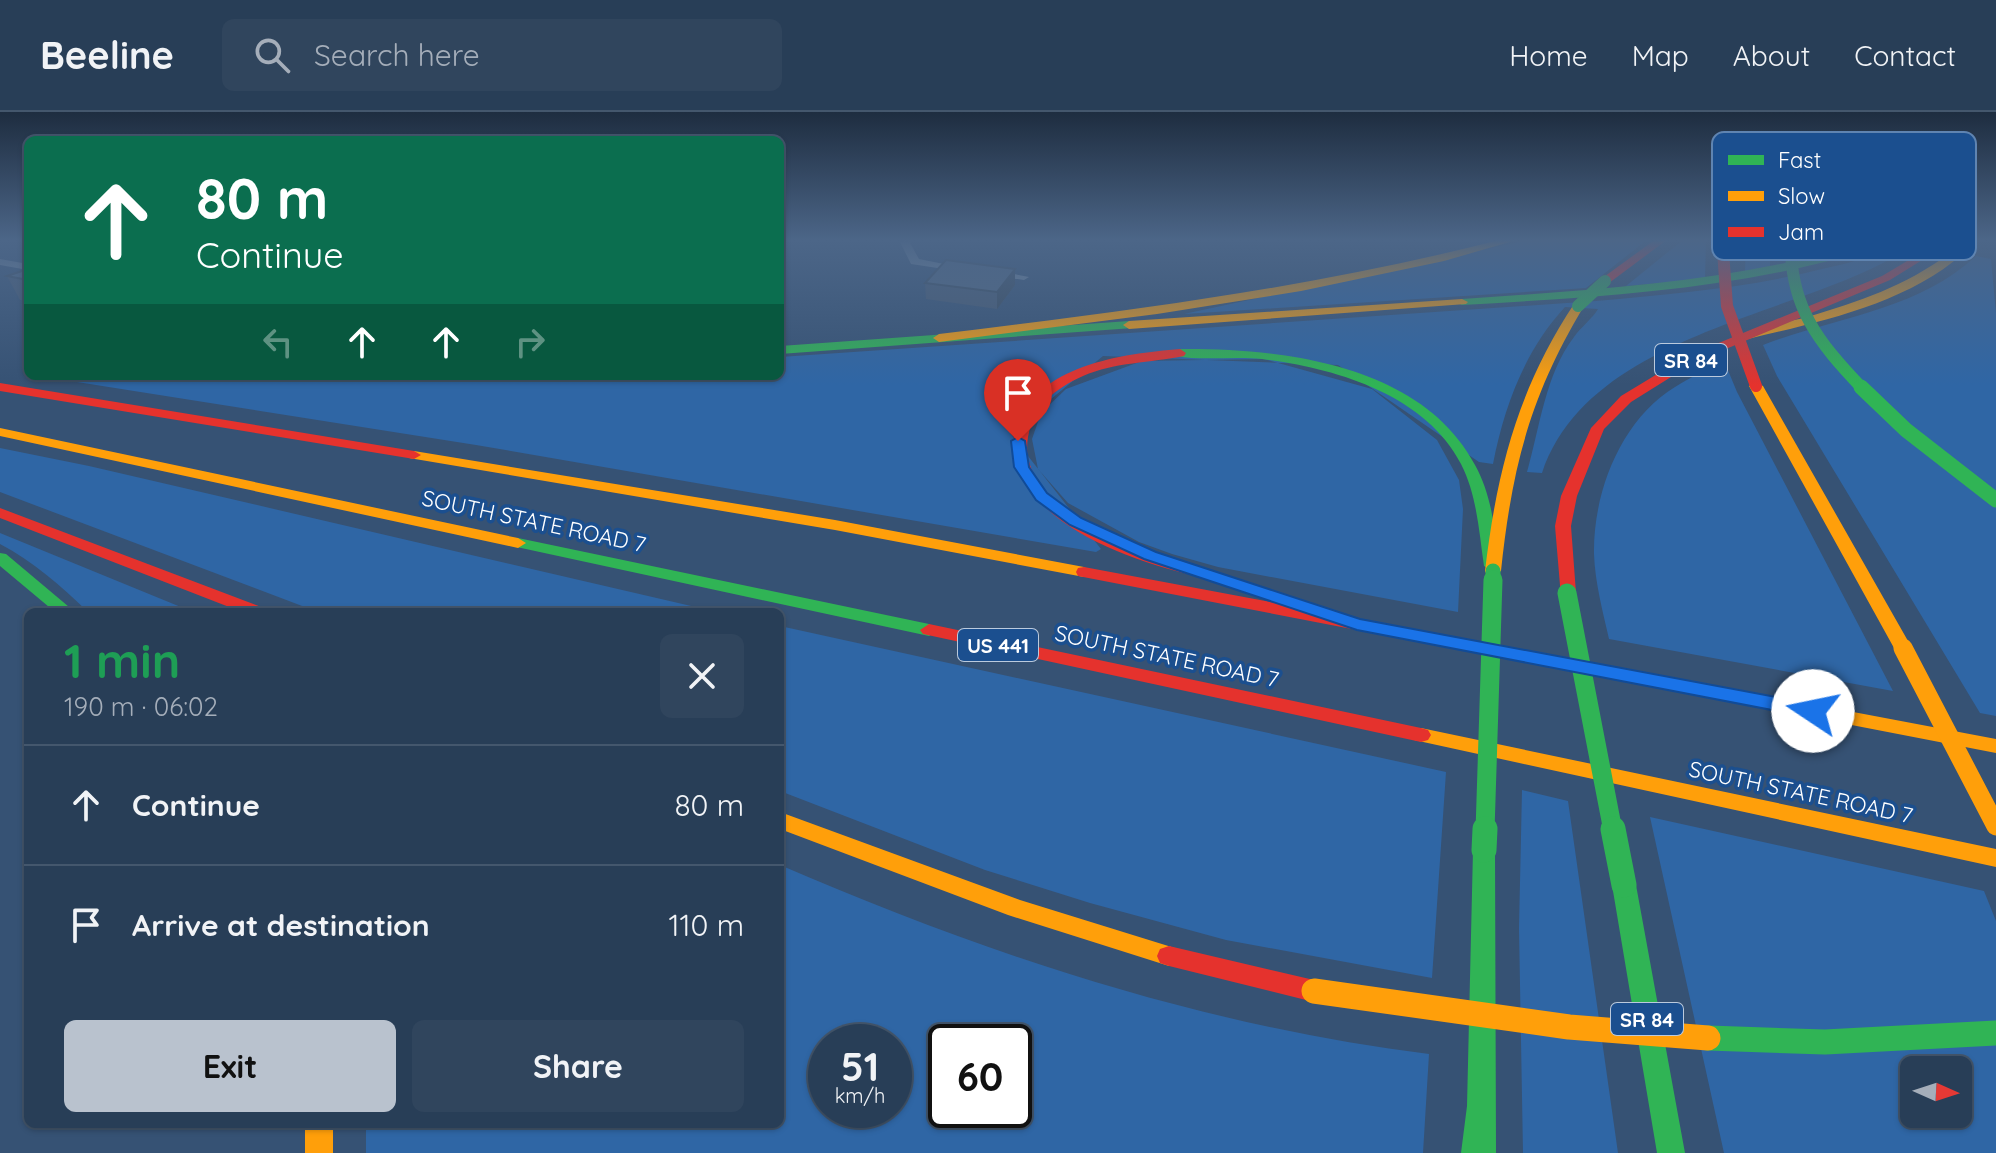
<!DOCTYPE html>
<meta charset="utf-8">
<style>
:root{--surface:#283e57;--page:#30455d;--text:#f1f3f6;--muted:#a5aeba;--line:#44576d;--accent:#b9c2ce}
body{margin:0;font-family:Quicksand,sans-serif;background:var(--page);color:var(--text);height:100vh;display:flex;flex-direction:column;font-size:30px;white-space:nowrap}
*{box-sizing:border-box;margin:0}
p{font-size:26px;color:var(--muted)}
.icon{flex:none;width:44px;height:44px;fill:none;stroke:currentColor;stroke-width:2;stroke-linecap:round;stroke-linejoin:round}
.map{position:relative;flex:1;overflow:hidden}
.side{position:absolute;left:24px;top:496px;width:760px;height:520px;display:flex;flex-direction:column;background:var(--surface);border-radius:12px;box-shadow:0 2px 6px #0004,0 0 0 2px var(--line)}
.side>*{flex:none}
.top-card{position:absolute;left:24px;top:24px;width:760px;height:244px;border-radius:12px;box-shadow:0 2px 6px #0004,0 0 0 2px var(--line);background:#0b6e4f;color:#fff;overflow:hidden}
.needle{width:52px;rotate:93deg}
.tools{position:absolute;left:1900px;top:944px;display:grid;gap:16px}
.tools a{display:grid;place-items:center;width:72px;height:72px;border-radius:12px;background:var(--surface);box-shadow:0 2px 6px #0004,0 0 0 2px var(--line);font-size:40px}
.speed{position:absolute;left:808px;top:912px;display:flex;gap:16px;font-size:40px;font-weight:700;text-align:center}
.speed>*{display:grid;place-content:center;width:104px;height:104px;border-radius:50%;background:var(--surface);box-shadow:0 2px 6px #0004,0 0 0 2px var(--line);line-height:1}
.speed small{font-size:20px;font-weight:400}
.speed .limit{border:4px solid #111;border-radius:12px;background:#fff;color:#111}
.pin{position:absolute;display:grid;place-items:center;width:68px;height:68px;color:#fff;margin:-82px -34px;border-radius:50% 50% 50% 0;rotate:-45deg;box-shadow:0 0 8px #0007}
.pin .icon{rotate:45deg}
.me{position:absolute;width:88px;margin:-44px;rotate:281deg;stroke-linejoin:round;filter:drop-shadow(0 0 6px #0008)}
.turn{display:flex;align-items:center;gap:28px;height:168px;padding:0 40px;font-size:36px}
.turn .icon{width:104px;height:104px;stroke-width:2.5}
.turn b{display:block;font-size:56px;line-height:68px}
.lanes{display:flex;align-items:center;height:76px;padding:0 40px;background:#0003;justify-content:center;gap:40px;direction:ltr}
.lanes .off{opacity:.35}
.round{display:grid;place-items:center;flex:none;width:84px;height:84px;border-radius:12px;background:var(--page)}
.overview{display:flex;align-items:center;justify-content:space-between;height:136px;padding:0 40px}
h1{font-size:48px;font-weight:700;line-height:60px;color:#1e9e55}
.action{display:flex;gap:16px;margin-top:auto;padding:16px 40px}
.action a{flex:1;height:92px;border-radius:12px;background:var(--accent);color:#111;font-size:32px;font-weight:700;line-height:92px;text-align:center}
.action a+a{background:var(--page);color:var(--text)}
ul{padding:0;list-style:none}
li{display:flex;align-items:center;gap:24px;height:120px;padding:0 40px;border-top:2px solid var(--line)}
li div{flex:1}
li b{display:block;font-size:30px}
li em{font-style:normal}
header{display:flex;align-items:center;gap:48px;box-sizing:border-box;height:112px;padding:0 40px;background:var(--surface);border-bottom:2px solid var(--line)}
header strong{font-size:38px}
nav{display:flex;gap:44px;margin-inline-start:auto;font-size:28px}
.search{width:560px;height:72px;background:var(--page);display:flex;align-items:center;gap:20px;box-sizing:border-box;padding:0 28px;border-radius:12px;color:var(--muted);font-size:30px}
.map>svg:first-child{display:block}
.green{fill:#2f66a5;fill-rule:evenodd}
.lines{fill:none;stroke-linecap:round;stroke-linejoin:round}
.lane{fill:#7d92a8;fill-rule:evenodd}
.fast{fill:#30b455;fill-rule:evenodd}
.slow{fill:#ff9f0a;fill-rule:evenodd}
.jam{fill:#e5322d;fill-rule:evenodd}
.fast-bridge-far3{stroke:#30b455;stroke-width:12}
.fast-bridge-far2{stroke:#30b455;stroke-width:15}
.fast-bridge-far1{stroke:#30b455;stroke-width:19}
.fast-bridge{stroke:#30b455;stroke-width:25}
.slow-bridge-far1{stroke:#ff9f0a;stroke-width:19}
.slow-bridge{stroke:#ff9f0a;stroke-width:25}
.jam-bridge{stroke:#e5322d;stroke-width:12}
.wall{fill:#475a72}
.shaded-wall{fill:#394a5c}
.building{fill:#526984;stroke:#394a5c;stroke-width:2}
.route{fill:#1a73e8;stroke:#114b97;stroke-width:2}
.labels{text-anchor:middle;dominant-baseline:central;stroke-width:7;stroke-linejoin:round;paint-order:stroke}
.shield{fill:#1b4f8f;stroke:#bbcadd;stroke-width:2}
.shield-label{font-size:20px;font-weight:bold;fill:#fff}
.street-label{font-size:22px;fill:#fff;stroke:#1b4f8f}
.key{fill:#1b4f8f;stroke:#5f84b1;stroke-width:2}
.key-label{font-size:22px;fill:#fff}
</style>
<header>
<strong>Beeline</strong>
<div class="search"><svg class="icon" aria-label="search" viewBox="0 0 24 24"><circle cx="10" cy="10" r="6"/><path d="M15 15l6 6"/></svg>Search here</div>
<nav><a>Home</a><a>Map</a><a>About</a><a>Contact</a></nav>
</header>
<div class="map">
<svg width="1996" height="1041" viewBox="0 0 1996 1041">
<rect width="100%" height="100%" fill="#365274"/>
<path class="green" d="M1533 127H1648L1586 176 1184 202Z
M1684 127H1706L1705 167 1626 174Z
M1746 127H1770V156L1745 160Z
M1903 127H1918C1906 135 1896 144 1883 151 1774 207 1586 229 1542 361L1527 360C1540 315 1545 263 1574 225 1581 215 1592 207 1598 197L1565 195C1525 238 1504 295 1493 352L1479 350 1338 253 1103 244 1010 321 1101 437 1096 440 476 333 39 264 337 266 780 264V245L1596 189C1672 182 1748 176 1822 157 1849 151 1880 144 1903 127Z
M1976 144 1991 147 1996 201V604L1980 601 1777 264 1763 233C1835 205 1917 199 1976 144Z
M1264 247 1372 277 1437 328 1459 368 1463 397 1458 500 1218 455 1172 442 1139 430 1068 391 1038 357 1032 327 1041 301 1066 277 1142 249Z
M1725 251 1737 280 1893 579 1609 527C1603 500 1595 471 1594 442 1593 380 1621 308 1675 275 1690 265 1708 258 1725 251Z
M0 336 89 354 717 500H318L0 380Z
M0 421 193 500H88C61 474 33 449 0 432Z
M780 514 1446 660 1432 866 1226 828 1090 791 985 758 780 679Z
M1522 678 1568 689 1618 1041H1523L1519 816Z
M1650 705 1984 779 1996 809V1041H1724ZM1914 958H1958V1002H1914Z
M780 753C988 843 1204 914 1429 942L1423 1041H366V1012H780ZM826 930H894V998H826ZM946 930H1014V998H946Z"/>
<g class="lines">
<path class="lane" d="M903 127H914L910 131 919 147 969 157 964 160 911 152 900 130Z
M0 147 28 152V158L0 153Z
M993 158 1029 165 1024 168 989 163V159Z"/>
<path class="fast" d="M1877 127H1892C1872 140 1840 146 1816 152 1700 180 1581 186 1462 193L1456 190 1462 187C1603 177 1742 170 1877 127Z
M1129 209 1135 213 1133 216 780 242V234Z
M1180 237C1281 236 1422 252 1475 353 1492 383 1495 420 1500 454L1492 459 1484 454C1479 420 1477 383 1461 352 1425 282 1334 256 1262 247 1233 244 1203 249 1176 244L1174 241Z
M518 426 929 512 938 518 929 524 512 434 510 431Z
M0 441 6 442 75 500H55L0 454Z
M1484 729 1492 732 1495 738 1496 1041H1461L1467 994 1473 738 1476 732Z
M1624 764 1632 766 1636 773 1685 1041H1657L1612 773 1616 766Z"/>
<path class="slow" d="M1503 127H1520L1444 149 1301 179 1157 202 939 230 933 226 939 222C1129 199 1318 175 1503 127Z
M1967 127H1978C1921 189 1827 208 1748 227L1742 223C1758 212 1787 211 1807 205 1866 188 1921 168 1967 127Z
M1462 187 1468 190 1466 192 1129 217 1123 213 1129 209Z
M1574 192 1584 194C1530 284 1512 355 1501 459L1493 464 1487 463 1485 459C1497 358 1518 277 1574 192Z
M1756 270 1763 274 1912 536 1909 540 1903 542 1894 536 1749 274Z
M0 316 518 426 526 431 518 436 0 324Z
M414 339 835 408 1084 455 1092 460 1084 465 835 418 409 346V340Z
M1414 517 1996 627V641L1408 527 1405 523 1408 519Z
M1421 616 1996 737V755L1414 628 1411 623 1414 618Z
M780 700 1020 788 1178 837 1181 844 1178 851 1169 854 1008 803 780 717Z
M305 1012H333V1041H305Z"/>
<path class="jam" d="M1656 127H1668L1609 171H1601V167Z
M1944 127H1956L1890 168 1695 250 1631 290 1604 317 1577 384 1571 414 1576 481 1573 485H1561L1555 414 1561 384 1591 316 1621 284 1687 244 1882 164Z
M1180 237 1186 241 1184 244C1150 251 1115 250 1083 264 1054 277 1034 294 1028 325 1015 401 1148 438 1201 455L1203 459 1201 463 1195 464C1143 451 1079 430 1041 391 1024 374 1009 350 1014 325 1028 254 1120 242 1180 237Z
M0 271 414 339 421 343 414 347 0 279Z
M0 396 264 496 267 500H242L0 406Z
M1084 455 1414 517 1423 523 1414 529 1078 464 1076 460 1078 456Z
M929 512 1421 616 1428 618 1431 623 1428 628 1421 630 923 522 920 518Z
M1169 834 1314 868 1323 871 1327 879 1323 887 1314 890 1169 854 1160 851 1157 844 1160 837Z"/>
<path class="fast-bridge-far3" d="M1791 127C1789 194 1818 230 1863 277
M1578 194 1605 169"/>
<path class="fast-bridge-far2" d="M1861 275 1906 318 1996 388
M1493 470V459"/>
<path class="fast-bridge-far1" d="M1567 481 1613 719
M1485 719 1493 468"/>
<path class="fast-bridge" d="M1613 717 1624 773
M1484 738 1485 717
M1708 926 1825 930 1996 921"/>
<path class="slow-bridge-far1" d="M1903 536 1996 714"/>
<path class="slow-bridge" d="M1314 879 1569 915 1708 926"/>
<path class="jam-bridge" d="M1723 139 1727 194 1756 274"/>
</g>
<path class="wall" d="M28 157V189L20 188 7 164Z
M1015 157V173L997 197 926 187 925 171Z"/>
<path class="shaded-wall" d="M0 127H11L0 131Z
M1015 157V173L997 197V180Z"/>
<path class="building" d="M946 148 1015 157 997 180 925 171Z
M28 157V168L7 164Z"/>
<linearGradient id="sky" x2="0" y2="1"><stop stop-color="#1e2d40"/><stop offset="0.47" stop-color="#4c6688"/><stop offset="1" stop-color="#4c6688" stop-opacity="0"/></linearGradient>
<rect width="1996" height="273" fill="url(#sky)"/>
<path class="route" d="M1018 325 1025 329 1029 355 1047 381 1081 406 1156 440 1360 507 1813 592 1823 599 1813 606 1357 518 1144 447 1070 413 1036 388 1014 355 1011 329Z"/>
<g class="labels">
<g class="shield">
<rect x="1655" y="232" width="72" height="32" rx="6"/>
<rect x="958" y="517" width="80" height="32" rx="6"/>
<rect x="1611" y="891" width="72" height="32" rx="6"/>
</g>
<g class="shield-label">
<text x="1691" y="248">SR 84</text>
<text x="998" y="533">US 441</text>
<text x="1647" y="907">SR 84</text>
</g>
<g class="street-label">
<text transform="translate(534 409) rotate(12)">SOUTH STATE ROAD 7</text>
<text transform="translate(1167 544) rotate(12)">SOUTH STATE ROAD 7</text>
<text transform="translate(1801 680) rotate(12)">SOUTH STATE ROAD 7</text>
</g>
</g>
<rect x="1712" y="20" width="264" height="128" rx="12" class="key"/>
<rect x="1728" y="43" width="36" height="10" fill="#30b455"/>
<rect x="1728" y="79" width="36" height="10" fill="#ff9f0a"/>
<rect x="1728" y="115" width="36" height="10" fill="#e5322d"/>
<g class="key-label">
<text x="1778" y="56">Fast</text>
<text x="1778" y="92">Slow</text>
<text x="1778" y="128">Jam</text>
</g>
</svg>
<div class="tools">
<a><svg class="needle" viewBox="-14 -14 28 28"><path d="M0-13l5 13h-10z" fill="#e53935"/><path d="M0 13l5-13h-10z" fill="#a5aeba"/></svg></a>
</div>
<div class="speed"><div>51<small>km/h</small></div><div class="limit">60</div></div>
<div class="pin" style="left:1018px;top:329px;background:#d93025"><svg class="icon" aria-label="arrive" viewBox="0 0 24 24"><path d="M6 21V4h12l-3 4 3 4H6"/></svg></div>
<svg class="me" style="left:1813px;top:599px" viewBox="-20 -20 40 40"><circle r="19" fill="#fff"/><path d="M0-13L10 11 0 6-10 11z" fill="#1a73e8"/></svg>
<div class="top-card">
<div class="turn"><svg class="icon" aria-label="ahead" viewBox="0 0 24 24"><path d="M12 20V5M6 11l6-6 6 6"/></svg><div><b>80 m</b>Continue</div></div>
<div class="lanes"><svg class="icon off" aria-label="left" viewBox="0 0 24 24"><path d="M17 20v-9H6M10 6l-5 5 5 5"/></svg><svg class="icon" aria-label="ahead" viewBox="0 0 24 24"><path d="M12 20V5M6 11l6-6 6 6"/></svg><svg class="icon" aria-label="ahead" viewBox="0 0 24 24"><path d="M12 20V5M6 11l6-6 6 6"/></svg><svg class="icon off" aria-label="right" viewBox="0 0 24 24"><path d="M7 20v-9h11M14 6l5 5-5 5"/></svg></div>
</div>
<section class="side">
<div class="overview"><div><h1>1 min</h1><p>190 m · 06:02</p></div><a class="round"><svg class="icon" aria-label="close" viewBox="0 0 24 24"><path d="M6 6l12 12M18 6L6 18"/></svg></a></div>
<ul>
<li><svg class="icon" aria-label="ahead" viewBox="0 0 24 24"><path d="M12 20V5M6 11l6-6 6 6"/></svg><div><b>Continue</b></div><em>80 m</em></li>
<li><svg class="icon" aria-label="arrive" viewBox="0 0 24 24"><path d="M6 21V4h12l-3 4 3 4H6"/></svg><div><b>Arrive at destination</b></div><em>110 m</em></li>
</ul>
<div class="action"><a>Exit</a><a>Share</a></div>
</section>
</div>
